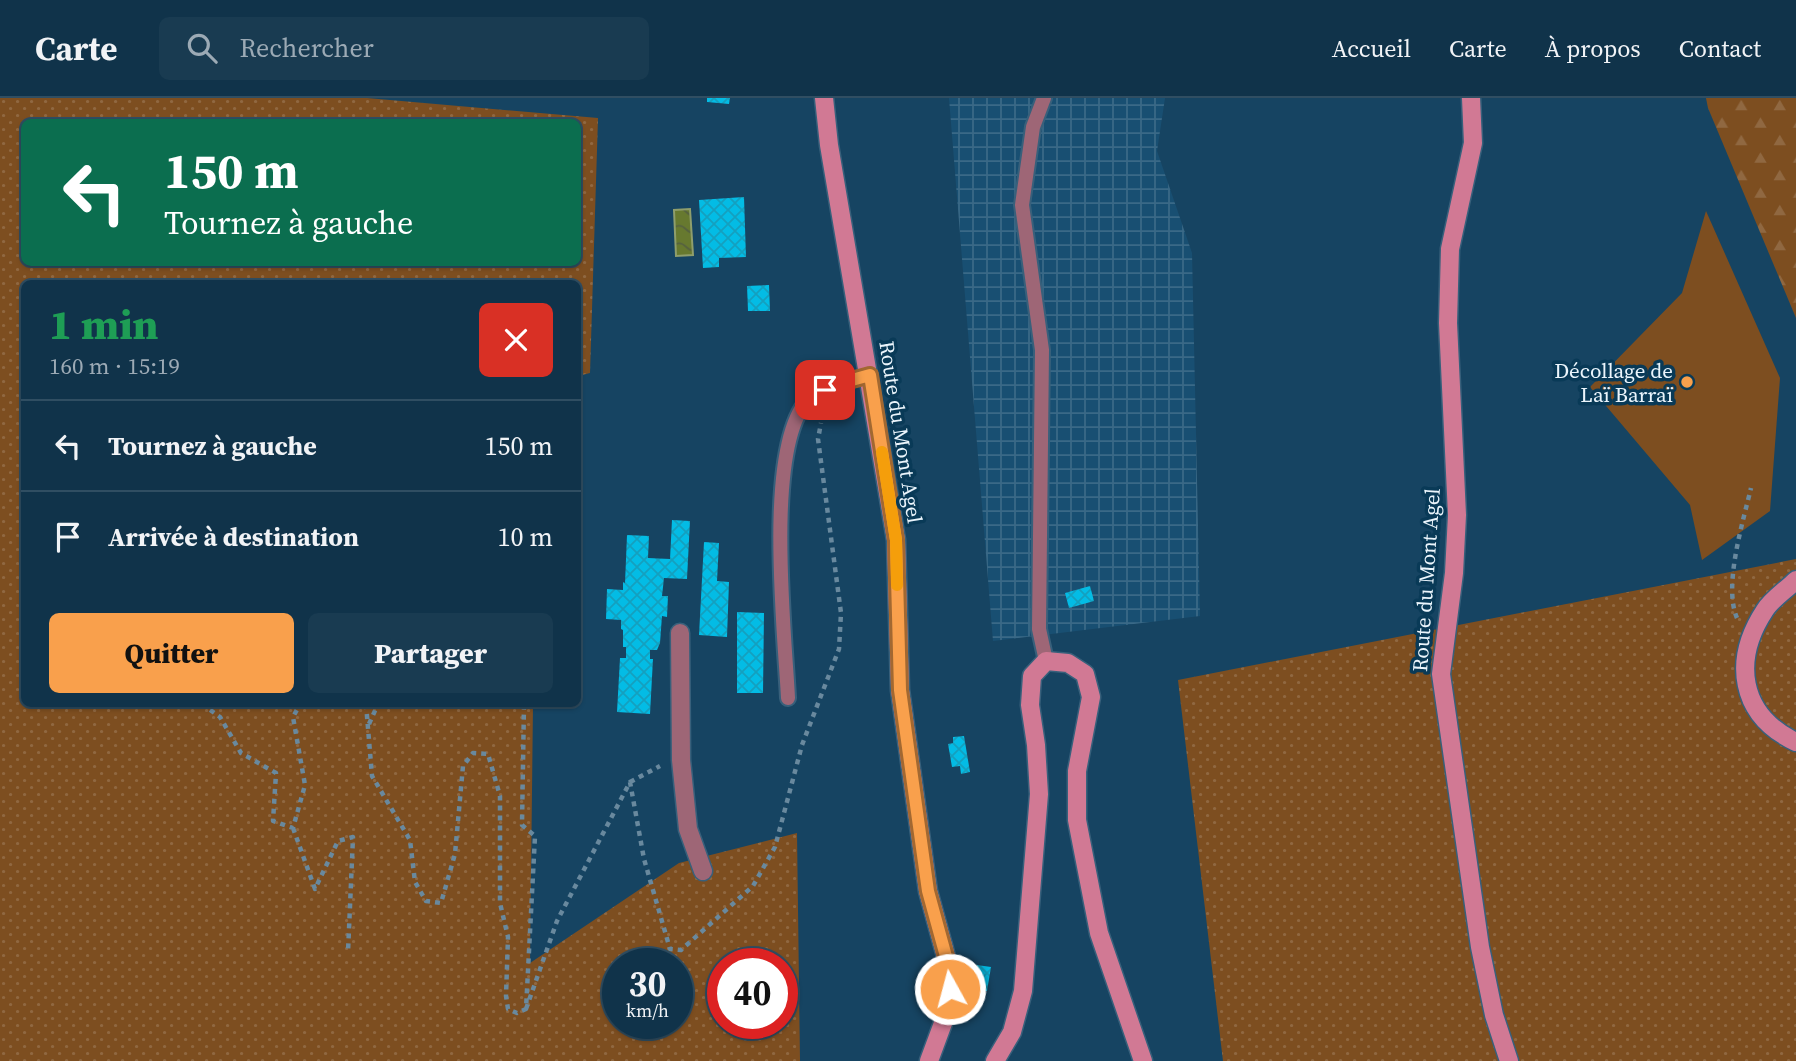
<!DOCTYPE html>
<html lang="fr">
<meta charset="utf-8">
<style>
:root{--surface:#10334a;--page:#193b51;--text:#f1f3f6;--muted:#9caab5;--line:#304e62;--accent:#f9a04c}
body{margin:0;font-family:"Source Serif 4",serif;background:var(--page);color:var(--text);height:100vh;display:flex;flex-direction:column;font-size:26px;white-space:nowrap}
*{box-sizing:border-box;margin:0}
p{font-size:23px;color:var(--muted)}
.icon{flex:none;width:38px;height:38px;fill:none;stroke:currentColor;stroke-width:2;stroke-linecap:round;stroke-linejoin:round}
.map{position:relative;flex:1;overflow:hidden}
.details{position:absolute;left:21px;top:182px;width:560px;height:427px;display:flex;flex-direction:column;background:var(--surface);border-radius:10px;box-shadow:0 2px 5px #0004,0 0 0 2px var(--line)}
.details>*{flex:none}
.hud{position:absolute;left:21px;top:21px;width:560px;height:147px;border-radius:10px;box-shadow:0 2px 5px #0004,0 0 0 2px var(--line);background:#0b6e4f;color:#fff;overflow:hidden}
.speed{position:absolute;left:602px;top:850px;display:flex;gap:14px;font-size:35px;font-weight:700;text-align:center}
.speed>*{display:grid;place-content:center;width:91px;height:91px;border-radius:50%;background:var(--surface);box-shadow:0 2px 5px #0004,0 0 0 2px var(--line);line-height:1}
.speed small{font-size:18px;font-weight:400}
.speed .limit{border:10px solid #d22;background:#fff;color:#111}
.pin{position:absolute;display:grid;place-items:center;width:60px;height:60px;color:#fff;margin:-30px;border-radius:14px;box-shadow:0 4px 10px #0006}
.me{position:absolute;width:77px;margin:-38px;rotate:353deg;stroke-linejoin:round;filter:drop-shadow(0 0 5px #0008)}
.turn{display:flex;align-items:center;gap:24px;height:147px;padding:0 28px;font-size:32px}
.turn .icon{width:91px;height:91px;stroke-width:2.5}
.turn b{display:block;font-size:49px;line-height:60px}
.round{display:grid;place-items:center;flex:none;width:74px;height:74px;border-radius:10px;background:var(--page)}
.summary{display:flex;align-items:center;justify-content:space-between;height:119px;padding:0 28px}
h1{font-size:42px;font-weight:800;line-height:52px;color:#1e9e55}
.button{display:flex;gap:14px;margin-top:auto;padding:14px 28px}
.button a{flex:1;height:80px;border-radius:10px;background:var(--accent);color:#111;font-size:28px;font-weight:800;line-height:80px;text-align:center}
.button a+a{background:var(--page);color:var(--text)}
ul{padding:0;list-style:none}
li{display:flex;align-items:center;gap:21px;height:91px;padding:0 28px;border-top:2px solid var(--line)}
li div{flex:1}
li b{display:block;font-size:26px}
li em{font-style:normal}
header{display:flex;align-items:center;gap:42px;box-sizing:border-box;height:98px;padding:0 35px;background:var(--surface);border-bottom:2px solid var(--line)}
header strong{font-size:33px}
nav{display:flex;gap:38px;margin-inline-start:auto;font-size:24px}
.search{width:490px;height:63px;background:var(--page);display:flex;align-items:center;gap:18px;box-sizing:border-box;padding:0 24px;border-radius:10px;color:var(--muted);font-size:26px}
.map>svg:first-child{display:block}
.industrial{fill:url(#industrial-grid)}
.green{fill:url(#green-dots);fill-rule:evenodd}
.forest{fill:url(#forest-firs)}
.pitch{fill:#7d4e20}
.water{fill:url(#water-waves);stroke:#8f9e6c;stroke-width:2}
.building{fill:url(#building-cross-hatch)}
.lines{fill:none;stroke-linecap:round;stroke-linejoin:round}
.lane-casing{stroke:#38607b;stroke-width:18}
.street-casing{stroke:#38607b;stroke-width:21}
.secondary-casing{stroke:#38607b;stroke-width:21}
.path{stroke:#69899e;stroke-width:4.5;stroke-dasharray:5 5;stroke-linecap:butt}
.lane{stroke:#9e6676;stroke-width:14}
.street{stroke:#9e6676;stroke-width:18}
.secondary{stroke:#d17994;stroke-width:18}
.route-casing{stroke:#a26831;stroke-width:18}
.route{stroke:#f9a04c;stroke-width:12}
.slow{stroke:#f59e0b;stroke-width:12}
.poi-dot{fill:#f9a04c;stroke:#093a57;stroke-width:2.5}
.labels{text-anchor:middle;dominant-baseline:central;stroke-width:7;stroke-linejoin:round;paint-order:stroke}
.poi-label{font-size:21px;fill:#ebf5fc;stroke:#093a57;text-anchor:end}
.street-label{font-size:21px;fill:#ebf5fc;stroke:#093a57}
</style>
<header>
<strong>Carte</strong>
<div class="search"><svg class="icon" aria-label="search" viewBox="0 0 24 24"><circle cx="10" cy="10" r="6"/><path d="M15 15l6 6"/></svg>Rechercher</div>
<nav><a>Accueil</a><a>Carte</a><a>À propos</a><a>Contact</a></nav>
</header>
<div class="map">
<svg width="1796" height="963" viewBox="0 0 1796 963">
<defs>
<pattern id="industrial-grid" width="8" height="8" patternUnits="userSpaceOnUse" patternTransform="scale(1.75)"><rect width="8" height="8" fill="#184f72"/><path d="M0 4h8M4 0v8" fill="none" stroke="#3a6987"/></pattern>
<pattern id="green-dots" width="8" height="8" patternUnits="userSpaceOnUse" patternTransform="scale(1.75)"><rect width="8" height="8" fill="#7d4e20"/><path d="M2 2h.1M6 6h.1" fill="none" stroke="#906841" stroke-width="1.8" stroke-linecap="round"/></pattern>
<pattern id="forest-firs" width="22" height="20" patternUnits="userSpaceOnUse" patternTransform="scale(1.75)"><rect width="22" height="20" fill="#7d4e20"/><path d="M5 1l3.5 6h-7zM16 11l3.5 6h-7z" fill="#906841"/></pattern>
<pattern id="water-waves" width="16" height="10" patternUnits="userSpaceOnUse" patternTransform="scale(1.75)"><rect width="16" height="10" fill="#67792f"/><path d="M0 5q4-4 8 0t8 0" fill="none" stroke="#56623e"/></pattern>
<pattern id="building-cross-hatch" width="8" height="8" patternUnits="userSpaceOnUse" patternTransform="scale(1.75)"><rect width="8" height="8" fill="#03bce5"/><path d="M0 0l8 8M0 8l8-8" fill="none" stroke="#14a0bf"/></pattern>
</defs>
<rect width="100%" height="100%" fill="#164462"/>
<path class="industrial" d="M949 0H1165L1157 53 1192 155 1200 518 993 543Z"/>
<path class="green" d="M0 0H367L598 20 590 275 578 278V186H24V606H533L530 865 679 765 797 735 800 963H0ZM24 24H578V164H24ZM618 866H677V926H618ZM723 866H782V926H723Z
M1796 461V963H1223L1178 582Z"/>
<path class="forest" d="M1706 0H1796V220L1708 10Z"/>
<path class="pitch" d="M1706 113 1780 280 1770 413 1702 462 1690 407 1590 289 1682 195Z"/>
<path class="water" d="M690 111 693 157 676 158 674 112Z"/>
<path class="building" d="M707 0H730L729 6 707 4Z
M744 99 746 159 719 160V169L703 170 699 102Z
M769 187 770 213H748L747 188Z
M672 422 690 423 687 481 664 480 662 498H668L667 519 662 518 660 545 657 552H650V561H653L650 616 617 614 620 560H626V549H623V532L621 531V522L606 521 607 491 623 492V484L625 485 627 437 649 438 648 460 670 461Z
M704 444 719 445 717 483 729 484 727 539 699 537Z
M1090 488 1094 503 1069 510 1065 495Z
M737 514 764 515 763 595H737Z
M964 638 970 674 961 676 960 668 952 669 948 646 953 645V639Z
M977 867 991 869 987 893 974 892Z"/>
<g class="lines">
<g class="lane-casing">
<path id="lane" d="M1044 0 1033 29 1022 107 1042 252 1039 531 1046 563
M788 600C785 537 763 343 810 300 822 288 853 282 870 277"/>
</g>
<g class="street-casing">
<path id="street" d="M680 535 681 662 688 731 703 773"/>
</g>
<g class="secondary-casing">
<path id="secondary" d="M824 0 829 47 896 442 900 592 928 793 950 873 949 909 929 963
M1471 0 1473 45 1450 151 1448 225 1457 417 1454 475 1441 576 1480 849 1494 917 1509 963
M1796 482C1786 492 1772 501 1765 512 1732 562 1739 617 1796 644
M995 963 1012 934 1023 893 1039 696 1036 647 1030 607 1032 578 1046 563 1068 565 1085 576 1091 599 1077 673V722L1099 835 1143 963"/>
</g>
<path class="path" d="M1737 520C1723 488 1743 424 1751 390
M202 606 220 619 241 655 276 675 273 723 293 730 305 687 293 619 300 606
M366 606 372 678 410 742 415 784 426 803 441 805 455 756 463 668 473 655 488 656 500 698V805L508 839 506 898 508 911 517 915 526 911 535 738 522 727 524 606
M369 626 378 606
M630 684 660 668
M293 730 315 791 338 743 353 739 348 854
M526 911 557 823 630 684 644 761 670 851 681 852 753 788 775 749 802 647 839 551 841 515 818 341 821 325"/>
<use href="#lane" class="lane"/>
<use href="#street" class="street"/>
<use href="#secondary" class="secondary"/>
</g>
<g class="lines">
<g class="route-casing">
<path id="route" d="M825 292 841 285 870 277 896 442 900 592 928 793 950 873V891"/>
</g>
<use href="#route" class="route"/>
<path class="slow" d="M882 354 896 442 897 487"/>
</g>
<circle class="poi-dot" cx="1687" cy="284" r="7"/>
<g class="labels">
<g class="poi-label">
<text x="1673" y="272">Décollage de<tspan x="1673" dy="24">Laï Barraï</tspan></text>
</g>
<g class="street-label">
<text transform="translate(901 334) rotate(81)">Route du Mont Agel</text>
<text transform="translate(1426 482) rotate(-86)">Route du Mont Agel</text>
</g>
</g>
</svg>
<div class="speed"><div>30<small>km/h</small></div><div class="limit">40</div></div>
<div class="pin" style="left:825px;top:292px;background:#d93025"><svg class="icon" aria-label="arrive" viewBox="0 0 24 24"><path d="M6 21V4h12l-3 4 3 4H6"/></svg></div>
<svg class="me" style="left:950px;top:891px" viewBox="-20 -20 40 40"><circle r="17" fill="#f9a04c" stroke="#fff" stroke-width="3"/><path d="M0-11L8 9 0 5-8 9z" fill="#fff"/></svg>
<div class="hud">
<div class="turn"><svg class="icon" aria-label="left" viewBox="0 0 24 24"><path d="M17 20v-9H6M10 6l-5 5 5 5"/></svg><div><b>150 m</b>Tournez à gauche</div></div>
</div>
<section class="details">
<div class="summary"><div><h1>1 min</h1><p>160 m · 15:19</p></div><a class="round" style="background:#d93025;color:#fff"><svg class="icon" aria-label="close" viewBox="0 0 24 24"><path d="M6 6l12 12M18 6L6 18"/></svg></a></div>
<ul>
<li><svg class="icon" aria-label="left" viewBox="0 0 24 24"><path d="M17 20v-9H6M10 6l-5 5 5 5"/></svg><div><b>Tournez à gauche</b></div><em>150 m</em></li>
<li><svg class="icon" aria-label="arrive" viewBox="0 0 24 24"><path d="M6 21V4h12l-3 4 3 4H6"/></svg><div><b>Arrivée à destination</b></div><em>10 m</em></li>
</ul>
<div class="button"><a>Quitter</a><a>Partager</a></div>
</section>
</div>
